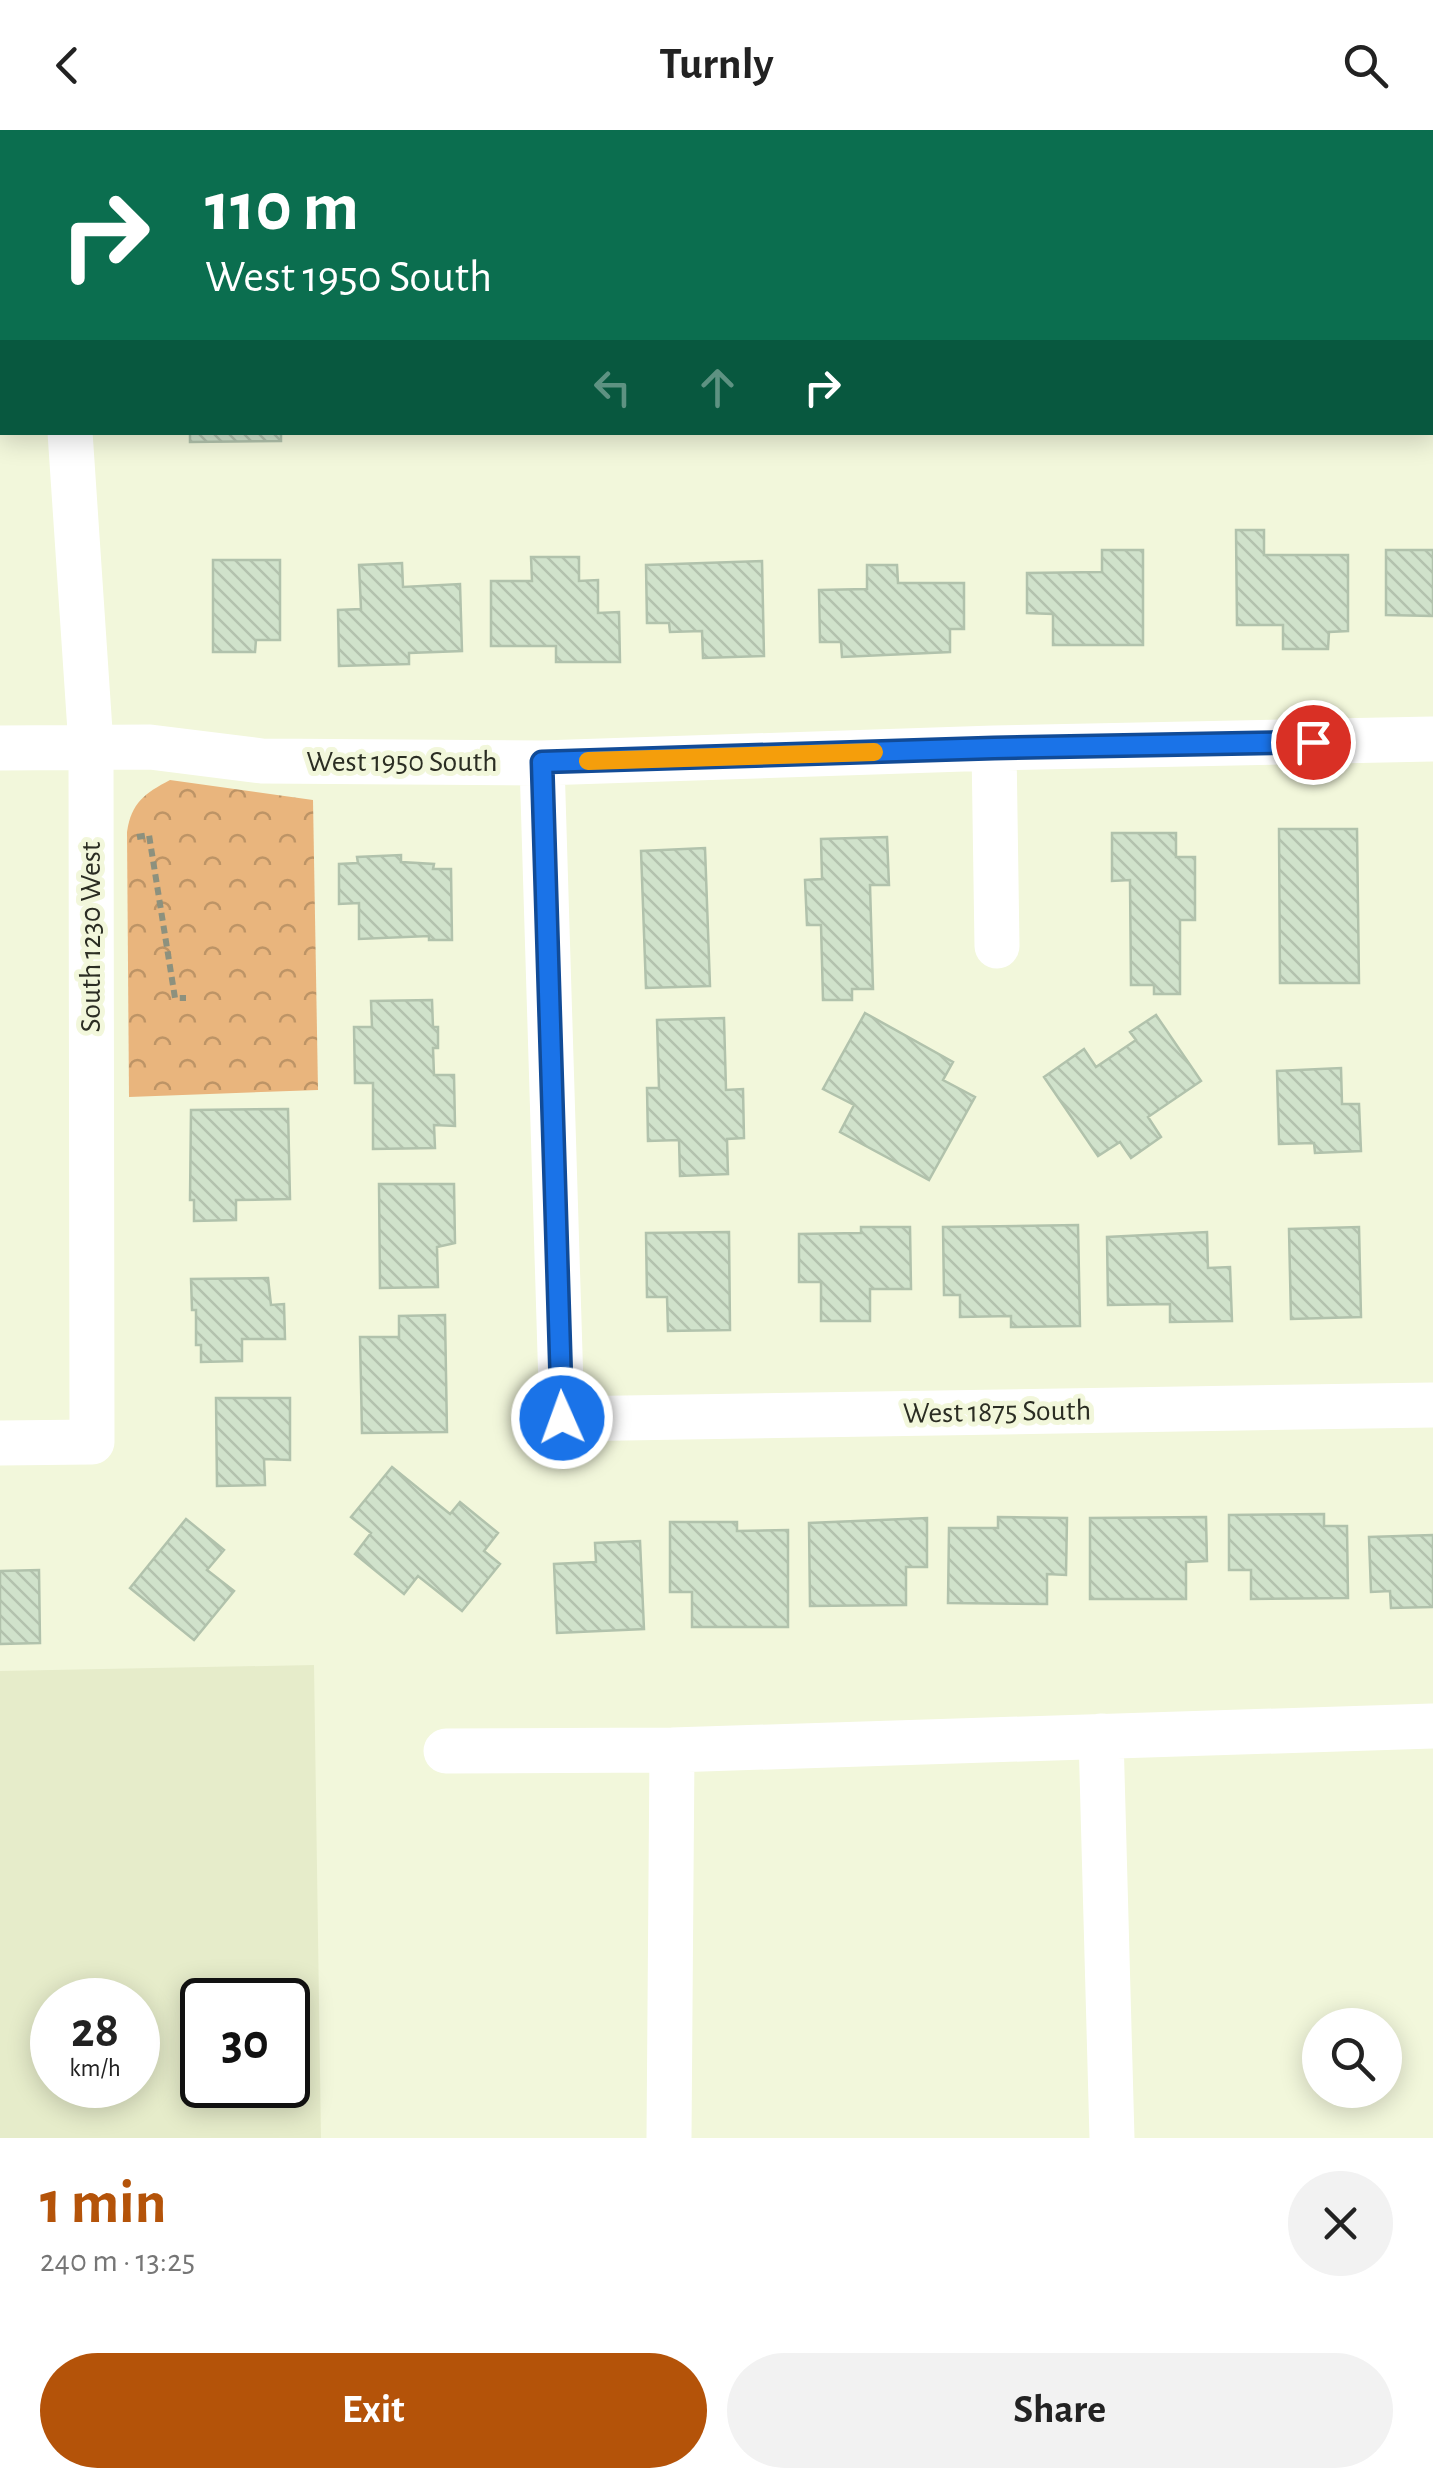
<!DOCTYPE html>
<meta charset="utf-8">
<style>
:root{--surface:#fff;--page:#f2f2f2;--text:#222;--muted:#767676;--accent:#b45309}
body{margin:0;font-family:"Alegreya Sans",sans-serif;background:var(--page);color:var(--text);height:100vh;display:flex;flex-direction:column;font-size:38px;white-space:nowrap}
*{box-sizing:border-box;margin:0}
p{font-size:32px;color:var(--muted)}
.icon{flex:none;width:55px;height:55px;fill:none;stroke:currentColor;stroke-width:2;stroke-linecap:round;stroke-linejoin:round}
.map{position:relative;height:2008px;overflow:hidden}
.details{display:flex;flex-direction:column;background:var(--surface);flex:1}
.details>*{flex:none}
.banner{position:absolute;left:0px;top:0px;width:1435px;height:305px;box-shadow:0 5px 25px #0003;background:#0b6e4f;color:#fff;overflow:hidden}
.fabs{position:absolute;left:1302px;top:1878px;display:grid;gap:20px}
.fabs a{display:grid;place-items:center;width:100px;height:100px;border-radius:50%;background:var(--surface);box-shadow:0 5px 25px #0003;font-size:50px}
.speed{position:absolute;left:30px;top:1848px;display:flex;gap:20px;font-size:50px;font-weight:700;text-align:center}
.speed>*{display:grid;place-content:center;width:130px;height:130px;border-radius:50%;background:var(--surface);box-shadow:0 5px 25px #0003;line-height:1}
.speed small{font-size:25px;font-weight:400}
.speed .limit{border:5px solid #111;border-radius:15px;background:#fff;color:#111}
.pin{position:absolute;display:grid;place-items:center;width:85px;height:85px;color:#fff;margin:-42px;border:5px solid #fff;border-radius:50%;box-shadow:0 2px 10px #0007}
.me{position:absolute;width:110px;margin:-55px;rotate:358deg;stroke-linejoin:round;filter:drop-shadow(0 0 8px #0008)}
.turn{display:flex;align-items:center;gap:35px;height:210px;padding:0 40px;font-size:45px}
.turn .icon{width:130px;height:130px;stroke-width:2.5}
.turn b{display:block;font-size:70px;line-height:85px}
.lanes{display:flex;align-items:center;height:95px;padding:0 40px;background:#0003;justify-content:center;gap:50px;direction:ltr}
.lanes .off{opacity:.35}
.round{display:grid;place-items:center;flex:none;width:105px;height:105px;border-radius:52px;background:var(--page)}
.headline{display:flex;align-items:center;justify-content:space-between;height:170px;padding:0 40px}
h1{font-size:60px;font-weight:700;line-height:75px;color:var(--accent)}
.primary-button{display:flex;gap:20px;margin-top:auto;padding:20px 40px}
.primary-button a{flex:1;height:115px;border-radius:60px;background:var(--accent);color:#fff;font-size:40px;font-weight:700;line-height:115px;text-align:center}
.primary-button a+a{background:var(--page);color:var(--text)}
header{display:flex;justify-content:space-between;align-items:center;height:130px;padding:0 40px;background:var(--surface);font-size:45px;font-weight:700}
.map>svg:first-child{display:block}
.built{fill:#e6ecca;fill-rule:evenodd}
.forest{fill:url(#forest-crowns)}
.building{fill:url(#building-back-hatch);stroke:#b1c2ac;stroke-width:2.5}
.lines{fill:none;stroke-linecap:round;stroke-linejoin:round}
.path{stroke:#8d917e;stroke-width:6;stroke-dasharray:8 5;stroke-linecap:butt}
.minor{stroke:#fff;stroke-width:45}
.route-casing{stroke:#114b97;stroke-width:25}
.route{stroke:#1a73e8;stroke-width:18}
.slow{stroke:#f59e0b;stroke-width:18}
.labels{text-anchor:middle;dominant-baseline:central;stroke-width:10;stroke-linejoin:round;paint-order:stroke}
.street-label{font-size:30px;fill:#2b2d23;stroke:#f2f7db}
</style>
<header><svg class="icon" aria-label="back" viewBox="0 0 24 24"><path d="M15 5l-7 7 7 7"/></svg>Turnly<svg class="icon" aria-label="search" viewBox="0 0 24 24"><circle cx="10" cy="10" r="6"/><path d="M15 15l6 6"/></svg></header>
<div class="map">
<svg width="1433" height="2008" viewBox="0 0 1433 2008">
<defs>
<pattern id="forest-crowns" width="20" height="18" patternUnits="userSpaceOnUse" patternTransform="scale(2.5)"><rect width="20" height="18" fill="#e9b57d"/><path d="M2 6a3 3 0 1 1 6 0M12 15a3 3 0 1 1 6 0" fill="none" stroke="#bd9466"/></pattern>
<pattern id="building-back-hatch" width="6" height="6" patternUnits="userSpaceOnUse" patternTransform="scale(2.5)"><rect width="6" height="6" fill="#d0e2cb"/><path d="M-1 5l2 2M0 0l6 6M5-1l2 2" fill="none" stroke="#b3c2ae"/></pattern>
</defs>
<rect width="100%" height="100%" fill="#f2f7db"/>
<path class="built" d="M314 1535 321 2008H0V1541ZM52 1870H138V1955H52ZM202 1870H288V1955H202Z"/>
<path class="forest" d="M170 650 313 670 318 960 129 967 127 702C131 673 145 663 170 650Z"/>
<path class="building" d="M190 302H281V311L190 312Z
M1236 400H1264V425H1348V501L1329 502 1328 519H1283V495H1237Z
M1102 420H1143V515H1053V484L1027 483V443L1102 442Z
M1386 420H1433V486L1386 485Z
M531 427H579V451L598 450V483L619 482 620 532H556V516H491V451H532Z
M213 430H280V510H256L255 522H213Z
M762 431 764 526 703 528 702 501 670 502 669 493H647L646 435Z
M402 433 403 457 460 454 462 521 409 523V534L339 536 338 480 361 479 359 435Z
M867 435H897L898 453H964V499H950V522L842 527 841 512H820L819 460 867 459Z
M1279 699H1357L1359 853H1280Z
M1112 703H1176V727H1195V790H1180V864H1154V855H1131L1130 750 1112 751Z
M887 707 889 755H870L873 859H852V870H823L821 795H807L805 750 822 749 821 709Z
M705 718 710 856 646 858 641 721Z
M401 725V732L434 734 433 739H451L452 810H429V806L359 809V773L339 774V734L358 733 357 727Z
M432 870 433 897H438V918H433L434 945H454L455 996 434 995 435 1018 373 1019V953H355L354 897H372L371 871Z
M865 883 953 932 943 950 975 967 929 1050 840 1002 854 975 823 959Z
M1156 885 1201 951 1148 987 1161 1007 1131 1028 1120 1012 1098 1026 1044 947 1084 919 1096 937 1136 910 1130 902Z
M724 888 726 960 743 959 744 1008 727 1009 728 1044 680 1046 679 1010 648 1011 647 958H659L657 890Z
M1341 938 1342 974H1359L1361 1021 1315 1023 1314 1013 1279 1014 1277 941Z
M288 979 290 1069 236 1070V1090L194 1091V1070H190L191 980Z
M379 1054H454L455 1113 437 1117 438 1157 380 1158Z
M1078 1095 1080 1196 1011 1197V1186L960 1187V1165H944L943 1097Z
M861 1097H910L911 1159H870V1191H821V1152H799V1104L861 1103Z
M1359 1097 1361 1187 1291 1189 1289 1099Z
M729 1102 730 1200 668 1201 667 1167H647L646 1103Z
M1207 1102 1208 1138 1230 1137 1232 1191 1170 1192V1174L1108 1175 1107 1107Z
M268 1148 271 1175 284 1174 285 1209H242V1231L201 1232V1215H196V1180H192L191 1149Z
M445 1185 447 1302 362 1303 360 1207H399V1186Z
M216 1268H290V1330L264 1329 265 1355 217 1356Z
M392 1337 450 1384 460 1372 498 1403 484 1421 500 1434 462 1481 418 1446 404 1464 355 1424 371 1403 351 1387Z
M1324 1384V1396H1347L1348 1468 1251 1469V1440H1229V1385Z
M998 1387 1067 1388 1066 1445 1047 1444V1474L948 1473 949 1398H998Z
M1206 1387 1207 1431 1186 1432V1469H1090V1388Z
M927 1388V1437H906V1475L810 1476 809 1393Z
M186 1389 224 1420 207 1440 234 1461 194 1510 130 1458Z
M670 1392H737V1401L788 1400V1497H692V1462H670Z
M1433 1405V1477L1391 1478 1390 1461 1371 1462 1369 1407Z
M640 1411 644 1499 557 1503 554 1434 596 1432 595 1413Z
M39 1440 40 1513 0 1514V1441Z"/>
<g class="lines">
<path class="path" d="M137 707 149 705 175 868H186"/>
<path class="minor" d="M46 0V2
M1432 95H1433
M0 122H2
M0 618 150 617 262 631 542 633 994 618 1433 609
M994 618 997 816
M542 633 562 1289 1433 1275
M0 1313 92 1312 91 616 70 302
M1101 1606 1112 2008
M446 1621 672 1620 1433 1596
M669 2008 672 1620"/>
</g>
<g class="lines">
<g class="route-casing">
<path id="route" d="M562 1288 542 632 994 618 1313 612"/>
</g>
<use href="#route" class="route"/>
<path class="slow" d="M588 631 874 622"/>
</g>
<g class="labels">
<g class="street-label">
<text x="402" y="632">West 1950 South</text>
<text transform="translate(91 807) rotate(-90)">South 1230 West</text>
<text transform="translate(997 1282) rotate(-1)">West 1875 South</text>
</g>
</g>
</svg>
<div class="fabs">
<a><svg class="icon" aria-label="search" viewBox="0 0 24 24"><circle cx="10" cy="10" r="6"/><path d="M15 15l6 6"/></svg></a>
</div>
<div class="speed"><div>28<small>km/h</small></div><div class="limit">30</div></div>
<div class="pin" style="left:1313px;top:612px;background:#d93025"><svg class="icon" aria-label="arrive" viewBox="0 0 24 24"><path d="M6 21V4h12l-3 4 3 4H6"/></svg></div>
<svg class="me" style="left:562px;top:1288px" viewBox="-20 -20 40 40"><circle r="17" fill="#1a73e8" stroke="#fff" stroke-width="3"/><path d="M0-11L8 9 0 5-8 9z" fill="#fff"/></svg>
<div class="banner">
<div class="turn"><svg class="icon" aria-label="right" viewBox="0 0 24 24"><path d="M7 20v-9h11M14 6l5 5-5 5"/></svg><div><b>110 m</b>West 1950 South</div></div>
<div class="lanes"><svg class="icon off" aria-label="left" viewBox="0 0 24 24"><path d="M17 20v-9H6M10 6l-5 5 5 5"/></svg><svg class="icon off" aria-label="ahead" viewBox="0 0 24 24"><path d="M12 20V5M6 11l6-6 6 6"/></svg><svg class="icon" aria-label="right" viewBox="0 0 24 24"><path d="M7 20v-9h11M14 6l5 5-5 5"/></svg></div>
</div>
</div>
<section class="details">
<div class="headline"><div><h1>1 min</h1><p>240 m · 13:25</p></div><a class="round"><svg class="icon" aria-label="close" viewBox="0 0 24 24"><path d="M6 6l12 12M18 6L6 18"/></svg></a></div>
<div class="primary-button"><a>Exit</a><a>Share</a></div>
</section>
